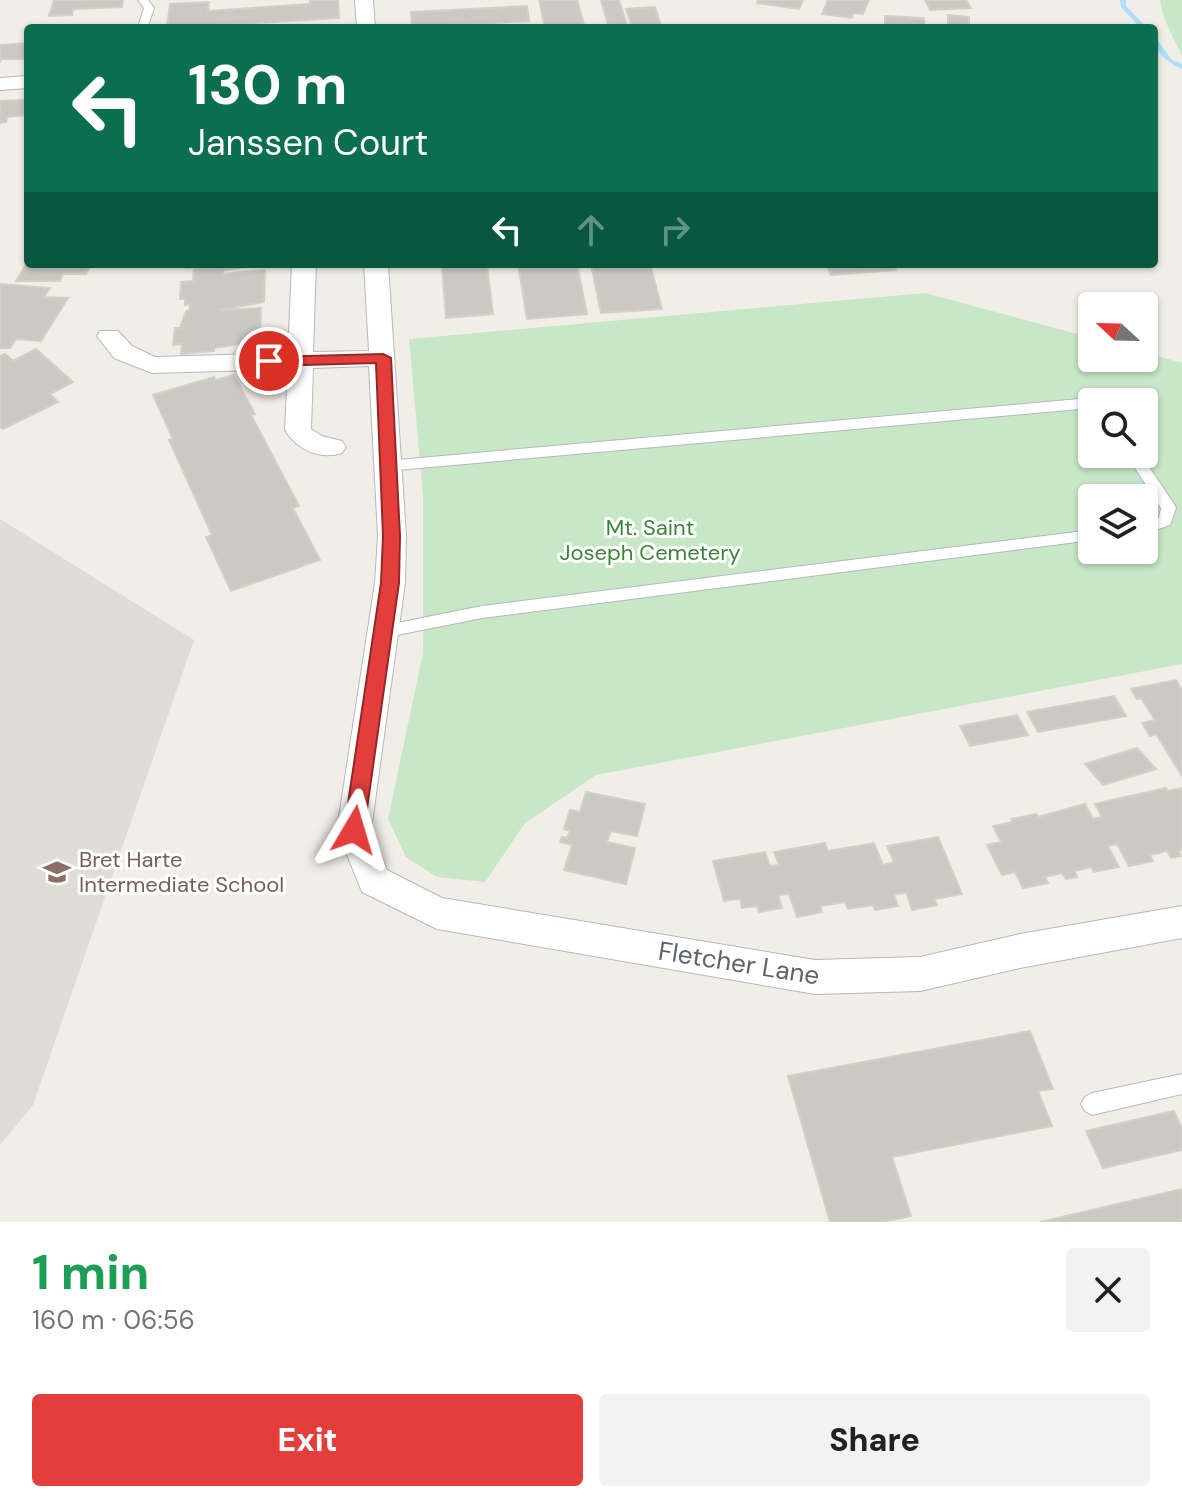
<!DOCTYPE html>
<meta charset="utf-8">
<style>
:root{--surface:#fff;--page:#f2f2f2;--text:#202124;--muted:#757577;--accent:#e33e3c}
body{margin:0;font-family:"DM Sans",sans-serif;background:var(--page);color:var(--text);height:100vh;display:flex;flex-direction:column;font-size:30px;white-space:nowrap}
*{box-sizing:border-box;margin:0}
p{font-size:26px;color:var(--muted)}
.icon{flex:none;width:44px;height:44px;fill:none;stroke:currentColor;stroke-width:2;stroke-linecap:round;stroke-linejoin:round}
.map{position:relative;height:1222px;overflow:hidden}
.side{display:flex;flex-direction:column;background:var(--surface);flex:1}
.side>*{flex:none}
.banner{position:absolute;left:24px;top:24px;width:1134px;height:244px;border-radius:8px;box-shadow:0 2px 6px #0004;background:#0b6e4f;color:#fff;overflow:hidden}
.needle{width:52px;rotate:292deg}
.tools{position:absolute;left:1078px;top:292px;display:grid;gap:16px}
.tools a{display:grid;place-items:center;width:80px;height:80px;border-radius:8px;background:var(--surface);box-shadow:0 2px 6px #0004;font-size:40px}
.pin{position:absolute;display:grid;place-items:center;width:68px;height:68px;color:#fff;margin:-34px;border:4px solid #fff;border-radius:50%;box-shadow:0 2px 8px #0007}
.me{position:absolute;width:88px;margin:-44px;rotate:7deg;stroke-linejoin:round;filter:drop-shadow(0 0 6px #0008)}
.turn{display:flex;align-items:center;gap:28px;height:168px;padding:0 32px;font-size:36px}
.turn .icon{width:104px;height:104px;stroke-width:2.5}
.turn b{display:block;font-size:56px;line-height:68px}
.lanes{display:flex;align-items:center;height:76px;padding:0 32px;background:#0003;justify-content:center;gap:40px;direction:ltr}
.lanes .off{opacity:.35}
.round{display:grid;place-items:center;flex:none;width:84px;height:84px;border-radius:8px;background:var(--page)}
.headline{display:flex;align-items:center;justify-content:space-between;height:136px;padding:0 32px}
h1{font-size:48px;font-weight:800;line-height:60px;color:#1e9e55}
.primary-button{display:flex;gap:16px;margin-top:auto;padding:16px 32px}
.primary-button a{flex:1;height:92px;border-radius:8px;background:var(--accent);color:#fff;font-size:32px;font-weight:800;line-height:92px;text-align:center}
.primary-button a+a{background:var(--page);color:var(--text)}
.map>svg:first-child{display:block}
.education{fill:#e0ddd6}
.green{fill:#c8e7c6;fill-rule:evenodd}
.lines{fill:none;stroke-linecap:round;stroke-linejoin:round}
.stream{fill:#addffc;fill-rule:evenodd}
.building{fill:#ccc9c5;stroke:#d5d0c7;stroke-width:2}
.service-casing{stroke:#b5b8bc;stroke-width:2}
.minor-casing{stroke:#b5b8bc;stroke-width:2}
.service{fill:#fff;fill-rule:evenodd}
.minor{fill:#fff;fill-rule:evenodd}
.route{fill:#e33e3c;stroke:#942827;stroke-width:2}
.labels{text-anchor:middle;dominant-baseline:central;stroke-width:6;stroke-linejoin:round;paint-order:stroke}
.park-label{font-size:22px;fill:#3b8539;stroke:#fff}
.education-label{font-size:22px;fill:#785e54;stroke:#fff;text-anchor:start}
.near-street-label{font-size:26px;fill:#5f6468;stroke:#fff}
</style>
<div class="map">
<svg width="1182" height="1222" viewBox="0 0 1182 1222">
<rect width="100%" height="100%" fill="#f1eee8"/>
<path class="education" d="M0 519 194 640 33 1105 0 1145Z"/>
<path class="green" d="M1160 0H1182V56C1174 38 1162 19 1160 0Z
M925 293 1092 338V358H1144V352L1182 363V664L596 775 525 823 485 882 437 877 406 857 388 819 423 653V495L409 339ZM1092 402H1144V454H1092ZM1092 498H1144V550H1092Z"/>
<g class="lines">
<path class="stream" d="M1120 0H1126V6L1147 28H1141L1121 7Z
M1154 37 1156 38 1171 59 1182 64V69C1169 63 1154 53 1154 37Z"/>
</g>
<path class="building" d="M54 0H123L122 7 73 9 72 15 49 16Z
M310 0H338L339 18 167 28 170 4 209 2 208 11 310 4Z
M539 0H577L585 28H545Z
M601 0H619L628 28H609Z
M758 0H803L799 9 757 3Z
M828 0H869L863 14 853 13 852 18 822 14Z
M925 0H966L971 8 930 10Z
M527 6 529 21 412 27 411 12Z
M655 7 662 28H632L626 9Z
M948 15 969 17V28H948Z
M885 16 924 18 925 28H885Z
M28 43 26 59H1L0 62V45Z
M25 100 24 115 7 117 6 122 0 123V101Z
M28 261V264H91L86 274H63L60 281H16Z
M187 264H266L224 270 223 274 265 270 264 302 218 310 261 308 260 341 214 348V351L181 354 182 344 173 345 175 328H180L186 311H189L190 304 185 305V299H180L181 282 193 281 194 267 186 268Z
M417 264H487L493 314 446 318 442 266 418 267Z
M518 264H577L587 314 527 319Z
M591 264H650L662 309 601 313Z
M826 264H893L896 270 831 275Z
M0 284 50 288 44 297 68 298 41 341 16 339 10 348H0Z
M36 349 73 382 50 394 58 402 3 429 0 427V356L5 354 13 361Z
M234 375 255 414 251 415 299 506 293 508 320 560 231 591 206 537 212 535 169 440 173 439 153 395 214 377 215 380Z
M1176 680 1182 690V776L1156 734 1150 736 1142 723 1155 720 1141 698 1137 699 1131 689Z
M1114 696 1126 716 1038 732 1027 712Z
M1017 715 1028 735 970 746 960 726Z
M1137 748 1156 769 1103 785 1085 764Z
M1166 788 1168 791 1182 788V850H1178L1181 856 1171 858 1167 851 1150 855 1153 861 1129 866 1117 844 1108 846 1119 867 1094 872 1091 867 1074 871 1077 877 1066 879 1062 873 1045 877 1048 883 1023 888 1015 872 1002 875 987 845 1001 842 993 826 1013 822 1011 819 1036 814 1038 817 1085 804 1093 819 1102 817 1095 804Z
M586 792 645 804 637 836 611 831 607 842 635 848 626 884 564 870 572 845 560 842 562 837 567 838 570 831 564 829 570 810 580 812Z
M938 837 962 894 934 899 937 905 912 910 906 892 894 895 898 906 875 910 873 905 848 909 845 902 820 906 822 912 797 917 789 894 778 895 782 908 759 912 757 906 742 908 740 899 724 901 713 861 765 852 770 866 779 865 774 852 825 843 828 851 874 843 883 865 894 862 887 846Z
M1030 1031 1053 1089 1038 1091 1052 1126 892 1157 911 1216 882 1222H830L788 1076Z
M1174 1111 1182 1128V1150L1103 1168 1086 1131Z
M1182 1189V1222H1040Z"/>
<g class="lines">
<g class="service-casing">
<path id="service" d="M138 0H148L154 8 148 26 139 24 144 8Z
M1079 399 1094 402 1092 411 1079 409 386 471 379 466 386 461Z
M1126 454H1140L1174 504 1176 508 1170 525 1144 534V523L1159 518 1161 508Z
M1092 530V540L482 618 382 638 376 636 374 632 376 628 382 626 482 606Z
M1182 1074V1094L1092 1115 1085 1111 1081 1104 1085 1097 1092 1093Z"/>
</g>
<g class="minor-casing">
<path id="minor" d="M355 0H373L375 28H357Z
M28 76V88L0 90V78Z
M292 264H316L313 352 369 351 364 264H388L406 536 405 583 371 830 387 870 442 898 815 960 920 957 1020 934 1182 906V938L1020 968 920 991 815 994 437 929 362 892 337 830 375 583 378 536 369 366 313 368 311 429 322 436 342 441 346 447 342 453C320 460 297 450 285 430L288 369 152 373 114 358 97 336 100 331H118L132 346 155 357 288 353Z"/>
</g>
<use href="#service" class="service"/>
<use href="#minor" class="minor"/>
</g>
<path class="route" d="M383 354 391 358 400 536 399 583 364 830 361 836 354 839 347 836 344 830 381 583 383 536 376 363 269 366 262 361 269 357Z"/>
<defs>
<g id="school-bare" transform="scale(2.16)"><path d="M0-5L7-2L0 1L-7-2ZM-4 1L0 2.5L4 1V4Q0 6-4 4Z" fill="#8d6e63" stroke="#fff" stroke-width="2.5" paint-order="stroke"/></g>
</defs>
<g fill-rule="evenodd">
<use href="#school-bare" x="57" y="872"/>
</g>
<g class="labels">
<g class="park-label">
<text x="650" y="527">Mt. Saint<tspan x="650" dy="25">Joseph Cemetery</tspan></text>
</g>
<g class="education-label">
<text x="79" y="859">Bret Harte<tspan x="79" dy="25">Intermediate School</tspan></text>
</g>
<g class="near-street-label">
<text transform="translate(739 963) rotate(9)">Fletcher Lane</text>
</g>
</g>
</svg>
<div class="tools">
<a><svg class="needle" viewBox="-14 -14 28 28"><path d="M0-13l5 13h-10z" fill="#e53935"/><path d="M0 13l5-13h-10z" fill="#757577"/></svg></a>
<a><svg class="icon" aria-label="search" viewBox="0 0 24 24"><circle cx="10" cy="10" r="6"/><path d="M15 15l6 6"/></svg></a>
<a><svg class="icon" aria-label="layers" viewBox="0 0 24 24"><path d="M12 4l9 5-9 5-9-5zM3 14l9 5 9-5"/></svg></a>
</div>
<div class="pin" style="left:269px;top:361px;background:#d93025"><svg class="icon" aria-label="arrive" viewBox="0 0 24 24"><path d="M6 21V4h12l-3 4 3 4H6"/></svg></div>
<svg class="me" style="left:354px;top:830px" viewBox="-20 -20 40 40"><path d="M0-17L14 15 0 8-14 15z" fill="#e33e3c" stroke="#fff" stroke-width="4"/></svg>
<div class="banner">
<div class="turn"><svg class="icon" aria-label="left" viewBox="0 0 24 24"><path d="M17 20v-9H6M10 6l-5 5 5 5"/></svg><div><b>130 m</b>Janssen Court</div></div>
<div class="lanes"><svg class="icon" aria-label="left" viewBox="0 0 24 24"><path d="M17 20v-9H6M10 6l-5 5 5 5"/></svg><svg class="icon off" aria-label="ahead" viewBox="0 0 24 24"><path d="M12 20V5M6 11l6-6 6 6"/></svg><svg class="icon off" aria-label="right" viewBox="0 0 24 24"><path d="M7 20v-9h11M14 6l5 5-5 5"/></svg></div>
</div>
</div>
<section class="side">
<div class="headline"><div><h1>1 min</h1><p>160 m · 06:56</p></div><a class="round"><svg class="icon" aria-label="close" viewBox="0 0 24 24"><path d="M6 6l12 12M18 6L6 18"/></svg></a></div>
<div class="primary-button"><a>Exit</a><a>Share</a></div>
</section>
